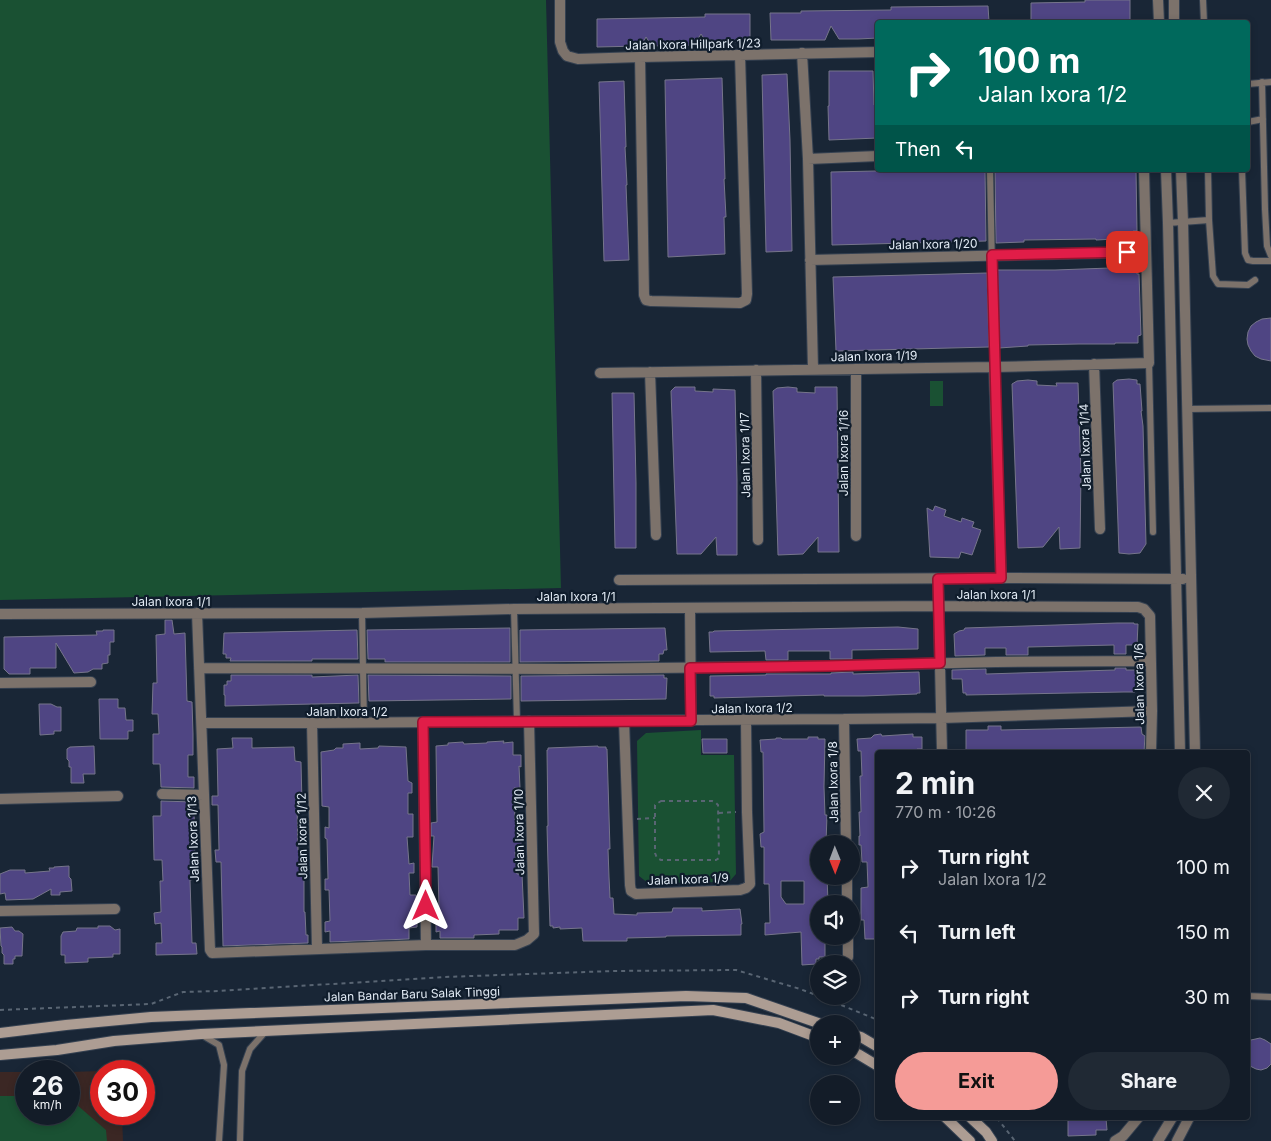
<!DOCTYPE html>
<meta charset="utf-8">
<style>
:root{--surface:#131c28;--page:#202934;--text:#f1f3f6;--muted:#9da1a8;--line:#323a45;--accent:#f59b97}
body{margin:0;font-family:Inter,sans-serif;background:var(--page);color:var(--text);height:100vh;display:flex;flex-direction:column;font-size:19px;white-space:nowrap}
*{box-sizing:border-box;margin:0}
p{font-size:16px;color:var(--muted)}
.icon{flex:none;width:28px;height:28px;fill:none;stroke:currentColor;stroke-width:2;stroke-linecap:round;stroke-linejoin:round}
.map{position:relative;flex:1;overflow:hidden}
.side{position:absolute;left:875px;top:750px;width:375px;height:370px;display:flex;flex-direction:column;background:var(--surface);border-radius:5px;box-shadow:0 2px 8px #0003,0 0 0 1px var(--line)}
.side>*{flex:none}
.hud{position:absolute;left:875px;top:20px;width:375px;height:152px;border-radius:5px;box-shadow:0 2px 8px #0003,0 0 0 1px var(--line);background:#00695c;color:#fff;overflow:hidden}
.needle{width:32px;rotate:179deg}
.buttons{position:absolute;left:810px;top:835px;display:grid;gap:10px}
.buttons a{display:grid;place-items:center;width:50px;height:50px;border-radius:50%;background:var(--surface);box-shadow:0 2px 8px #0003,0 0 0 1px var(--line);font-size:25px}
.speed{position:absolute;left:15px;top:1060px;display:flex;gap:10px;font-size:25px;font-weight:700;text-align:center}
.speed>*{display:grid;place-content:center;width:65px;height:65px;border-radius:50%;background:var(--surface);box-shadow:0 2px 8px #0003,0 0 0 1px var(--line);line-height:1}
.speed small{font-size:12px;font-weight:400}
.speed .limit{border:8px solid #d22;background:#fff;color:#111}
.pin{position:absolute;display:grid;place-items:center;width:42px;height:42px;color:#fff;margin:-21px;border-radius:10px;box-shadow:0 2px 8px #0006}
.me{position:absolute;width:55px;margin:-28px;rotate:0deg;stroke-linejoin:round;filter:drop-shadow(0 0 4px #0008)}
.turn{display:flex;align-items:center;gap:18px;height:105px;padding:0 20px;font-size:22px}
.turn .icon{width:65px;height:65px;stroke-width:2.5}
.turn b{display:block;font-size:35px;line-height:42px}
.then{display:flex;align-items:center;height:48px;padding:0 20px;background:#0003;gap:10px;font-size:19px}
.round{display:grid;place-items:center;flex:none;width:52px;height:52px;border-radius:26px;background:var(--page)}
.head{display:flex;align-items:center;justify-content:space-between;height:85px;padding:0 20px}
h1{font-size:30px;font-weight:700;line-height:38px}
.button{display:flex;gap:10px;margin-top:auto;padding:10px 20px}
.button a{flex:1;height:58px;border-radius:30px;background:var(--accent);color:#111;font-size:20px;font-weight:700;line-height:58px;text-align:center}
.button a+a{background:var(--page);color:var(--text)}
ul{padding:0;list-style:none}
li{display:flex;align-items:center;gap:15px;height:65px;padding:0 20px}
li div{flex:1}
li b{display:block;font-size:19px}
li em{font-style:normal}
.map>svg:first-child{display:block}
.education{fill:#3b2724}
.green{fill:#1a5133}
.building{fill:#4f4583;stroke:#76758b;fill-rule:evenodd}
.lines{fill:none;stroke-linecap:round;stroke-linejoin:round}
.lane-casing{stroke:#354151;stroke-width:8}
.street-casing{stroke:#354151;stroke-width:12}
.secondary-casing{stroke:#354151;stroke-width:12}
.path{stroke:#596573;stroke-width:2;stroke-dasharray:4 4;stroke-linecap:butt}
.lane{stroke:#7c726b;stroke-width:6}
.street{stroke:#7c726b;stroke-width:10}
.secondary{stroke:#ad9d93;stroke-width:10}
.route-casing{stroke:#92132f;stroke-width:12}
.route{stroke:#e11d48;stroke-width:9}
.labels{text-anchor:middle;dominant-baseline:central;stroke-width:4.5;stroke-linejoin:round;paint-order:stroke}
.street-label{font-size:12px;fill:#e1eaf4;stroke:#101d2c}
</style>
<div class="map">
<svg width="1271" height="1141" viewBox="0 0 1271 1141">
<rect width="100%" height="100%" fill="#192636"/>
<path class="education" d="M101 1071V1114H122L123 1141H0V1072H26V1114H69V1072Z"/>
<path class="green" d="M0 0H546L561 588 0 600Z
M930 381H943V406H930Z
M701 730V755H734L736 874 729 882 648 883 639 876 637 741 646 733Z
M0 1096H26V1114H69V1098L106 1130 107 1141H0Z"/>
<path class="building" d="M1085 0H1130V22H1031V3L1085 2Z
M988 6 989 22H878V38L858 39H839L831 26 825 40H771L770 13H801V11L891 10V7Z
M705 14H750V42L707 43 701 34 694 45 652 46 646 37 641 46 597 47V19L705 17Z
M829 71H873L874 105H878V138L829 140 828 106H829Z
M787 74 790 140 792 251 766 252 762 75Z
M722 78 725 179H724L726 217H724L725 254 668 257 665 80Z
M624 81 626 147H625L627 185H626L629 260 604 261 599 82Z
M920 170H985L986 241 832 245 831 172Z
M995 170H1136L1137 231H1133L1134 238 1096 240V239L1024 240V242L996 243Z
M1137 267V274H1139L1141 335 1138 336V343H1115V344H1079L1028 345V346L999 348 997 270H1055Z
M987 273 989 347 836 351 833 277Z
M1271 318V361L1261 359 1255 356 1251 351 1248 345 1247 339 1248 332 1251 326 1256 322 1262 319Z
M1129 379 1137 380V384H1140L1142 411H1141L1143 426 1146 544 1140 553 1129 554 1119 553 1113 383 1117 380Z
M1028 380 1037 381V385L1057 386 1056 383H1078L1081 473 1080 548 1060 549 1059 527 1043 547 1018 548 1012 384 1017 381Z
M675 387H695V391L713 392V389L735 390 737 480V555H717L716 537 701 554H677L671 391Z
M788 387 797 388V392L815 393V387H837L839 552H818V537L803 554 778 555 773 391 777 388Z
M612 393H634L636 483V548H615Z
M935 506 946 510 944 516 961 522 962 518 974 522 972 527 981 530 972 555 961 552 959 558 930 557 927 508 933 511Z
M165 620H172L174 634 185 633 187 701 192 702 193 734V755H188V777H194V788L161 787 160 764H153V734H159L158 714H152L153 683H157L156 635 165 634Z
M1117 623H1134V624H1138L1137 645H1126V654H1114V645L1028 647V655H1006V648H985V655L955 656 954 634 959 631 964 630 965 628Z
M898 627 918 629V649L852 650V659H830V651H788V660H766L765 651 710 652 709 632H713L714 631Z
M510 628V662H385V659H368L367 630Z
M665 628 667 650H664L663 654H659V661L520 662V630Z
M103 630H114V642H110V655H108V663L102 664V669H93L88 672 74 673 56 643V668H30V674H9L4 669V637L97 635 96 631H103Z
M357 630 358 659H312V661H230L231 658H226V654H223L224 633Z
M1115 668H1126V670H1138L1139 690H1135V692H1124L966 695V693H963L962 679H952V670L986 669V674L1115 670Z
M853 672V674L919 672 920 693H917V694L864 696H824V695L714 698V696H710V676L766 675V674H831V673Z
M231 675H312V677L358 675 359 703 225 706V695H224V685H227V681H231Z
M368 675 511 676V699L369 701Z
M664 675V678H667L666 699 521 701V676Z
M99 699H118V708H125L126 720H133V731H128V739H100Z
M39 704H51L57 707H61V731H54V734L40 735Z
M988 726H1001V730L1141 727 1142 734 1145 736 1144 752H966V730H988Z
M881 734 882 736 913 734V737H922V749H917L916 752H878V939H865L864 920H861V888L868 887 867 862H862L861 845H859V836H860L859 812H861L860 776H862L861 751H858L857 739 871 738 874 735Z
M808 737H818V739H825L824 787 825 815H827L826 843H819V876H827L828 902H822V904H819V936H825V957H819V959H816V964L802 965 801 932 765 935V923H770L769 884H764V847H761L760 834 764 832 763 752H761L760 740 776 739V738H781L782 739H808ZM781 881H804V904H786L781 897Z
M232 738H252V748L294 747 295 761 301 762 302 804H297L298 850H304V912H305L306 935H308V943L223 946 221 862H216L215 850H219L218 805H212V796H218L217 749 233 748Z
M702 739H727V753H703Z
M504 741 503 743 513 742V755H521V767L519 766 520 788H514L515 820H521V852H515L517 874H522L524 918H518V930H499V934L474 935V938H440V931L436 932V919H433L432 910H439L438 867H432L434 836H431V823L437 822 436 746 448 745V743L463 742 464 744 487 743V742Z
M360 743V749L378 748 379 746 406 747 408 781 412 783V793H408V814H413V837H407L409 864 414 863V873H409L410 895H416L417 910H419V918L417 917V927L409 928V939L330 942V931L325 932V922L330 921 329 890H325V879H328L327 839 325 838V827L329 828V807L322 806 321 752 334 750 336 748H343V744Z
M94 746 95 774H83L84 783H71V767H69V761L67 759V749L70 747Z
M598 746V747H606V749H607L610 849H608L609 877 610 898H613L614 914 637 915V913L672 912 673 908H702V911L740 909 742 924H741V935L666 936V937L627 938V941H583L582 928 560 929V927L553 928V926H550L548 864 547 826H548L547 750H548V748Z
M161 801 194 802 195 879 190 880 192 943H196L197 954 156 955V943H162L161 923 155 924 154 913 161 912 160 881H163L162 860H154L153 816H161Z
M69 866V877L71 879 72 891 60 892V895H51V889L33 899 6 900 5 893 0 894V874L10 870H25V873L50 871 49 868H54V867Z
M98 926H110L115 930 120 929V954H113V957L88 958V962L65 963V955H61V936L63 932 76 931 77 928H98Z
M12 927 15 931H19L23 934 22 956H15V959H13V964H4V955L2 953V947L1 946 0 928Z
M1260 1038 1265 1040 1271 1044V1064L1267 1068 1261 1070 1256 1069 1248 1065V1043L1251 1040Z
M1069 1118H1106L1107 1130H1096V1135L1068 1136V1120L1070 1119Z"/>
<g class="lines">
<g class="lane-casing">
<path id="lane" d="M1203 0 1204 22
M1262 82 1265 209 1267 246 1271 256
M1248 84 1271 82
M1248 122 1263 119
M990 170 994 367
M1208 170 1209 220 1213 276 1218 284 1248 285 1255 280
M1242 170 1245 253 1248 260 1253 261H1271
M1168 223 1209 220
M1149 363 1153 532
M1187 409 1271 408
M514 609 517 722
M362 613 364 723
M1248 996 1271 997
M202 1035 219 1045 224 1065 219 1141
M240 1141 242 1071 250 1049 266 1031"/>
</g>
<g class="street-casing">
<path id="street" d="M560 0V42L563 51 567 56 578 59 640 57 878 52
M1158 0 1159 22
M1174 0V22
M802 53 808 159 813 369
M640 57 644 295 646 300 651 301 740 303 746 300 747 294 740 55
M808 159 878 156
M1166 170 1168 223 1180 752
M1181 170 1183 222 1195 752
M810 260 1146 252
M1094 364 1100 529
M994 367 1001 578
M756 370 758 540
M650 372 656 535
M600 373 994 367 1149 363 1144 170
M856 536V369
M938 579 942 752
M619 580 1001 578 1183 579
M690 608 691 721
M197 613 210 950 212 953 426 945H515L527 940 534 934 529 721
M0 614 362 613 514 609 939 606 1138 607 1144 609 1150 616 1152 711 1151 752
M199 668 565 669 827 666 996 662 1151 661
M0 683 91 682
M844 719 846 844
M624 721 630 885 631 891 636 894 740 890 746 888 750 884 747 812 746 720
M202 723H312L844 719 942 718 1152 711
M312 723 317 948
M423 723 426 945
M162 794 204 795
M0 799 118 796
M847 876V904
M0 911 115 909
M848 936V957
M1115 1141 1123 1136 1138 1118
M1158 1141 1172 1118
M1177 1141 1189 1118"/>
</g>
<g class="secondary-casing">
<path id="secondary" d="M0 1033 66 1025 151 1017 686 996 746 998 821 1024
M851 1034 861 1037 878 1047
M851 1051 858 1054 878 1066
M0 1055 57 1050 114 1041 201 1034 713 1010 779 1023 819 1038
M946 1118 970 1141
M971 1118 986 1132 992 1141"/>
</g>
<path class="path" d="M661 801H712L715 802 718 805 719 858 716 860H661L657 858 655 853V805Z
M719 813 736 812
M637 819 655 818
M819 996 878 1020
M0 1010 151 1004 183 992 219 991 444 977 613 971 736 970 800 989 819 996
M997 1118 1015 1141"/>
<use href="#lane" class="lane"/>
<use href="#street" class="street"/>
<use href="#secondary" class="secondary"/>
</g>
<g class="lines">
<g class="route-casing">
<path id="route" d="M426 906 423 722 691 721 690 668 827 666 940 663 938 579 1001 578 992 255 1127 252"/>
</g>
<use href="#route" class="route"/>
</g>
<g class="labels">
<g class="street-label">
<text transform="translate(693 44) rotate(-1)">Jalan Ixora Hillpark 1/23</text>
<text transform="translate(933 244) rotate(-1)">Jalan Ixora 1/20</text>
<text transform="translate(874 356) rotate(-1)">Jalan Ixora 1/19</text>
<text transform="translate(1085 447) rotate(-92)">Jalan Ixora 1/14</text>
<text transform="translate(843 453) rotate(-90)">Jalan Ixora 1/16</text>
<text transform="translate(745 455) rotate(-91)">Jalan Ixora 1/17</text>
<text x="996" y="594">Jalan Ixora 1/1</text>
<text x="576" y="596">Jalan Ixora 1/1</text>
<text x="171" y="601">Jalan Ixora 1/1</text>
<text transform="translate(1139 684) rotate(-91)">Jalan Ixora 1/6</text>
<text transform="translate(752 708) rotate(-1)">Jalan Ixora 1/2</text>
<text x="347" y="711">Jalan Ixora 1/2</text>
<text transform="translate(833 782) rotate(-91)">Jalan Ixora 1/8</text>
<text transform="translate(519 832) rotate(-91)">Jalan Ixora 1/10</text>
<text transform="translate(302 836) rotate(-91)">Jalan Ixora 1/12</text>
<text transform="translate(193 839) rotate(-92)">Jalan Ixora 1/13</text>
<text transform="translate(688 879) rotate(-2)">Jalan Ixora 1/9</text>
<text transform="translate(412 994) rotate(-2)">Jalan Bandar Baru Salak Tinggi</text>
</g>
</g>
</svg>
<div class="buttons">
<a><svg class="needle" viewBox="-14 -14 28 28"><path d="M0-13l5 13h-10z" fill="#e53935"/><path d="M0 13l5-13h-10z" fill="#9da1a8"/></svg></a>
<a><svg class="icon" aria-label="sound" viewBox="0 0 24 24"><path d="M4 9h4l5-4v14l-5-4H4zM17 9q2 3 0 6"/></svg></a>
<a><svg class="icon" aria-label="layers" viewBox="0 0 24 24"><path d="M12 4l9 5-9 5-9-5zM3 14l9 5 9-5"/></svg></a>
<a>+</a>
<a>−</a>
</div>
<div class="speed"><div>26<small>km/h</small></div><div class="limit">30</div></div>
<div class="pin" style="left:1127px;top:252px;background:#d93025"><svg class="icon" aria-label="arrive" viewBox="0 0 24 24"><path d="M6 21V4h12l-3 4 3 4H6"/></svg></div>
<svg class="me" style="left:426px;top:906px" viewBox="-20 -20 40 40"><path d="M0-17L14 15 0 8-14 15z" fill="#e11d48" stroke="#fff" stroke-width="4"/></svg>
<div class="hud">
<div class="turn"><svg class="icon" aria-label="right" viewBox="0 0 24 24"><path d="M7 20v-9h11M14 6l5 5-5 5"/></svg><div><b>100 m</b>Jalan Ixora 1/2</div></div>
<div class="then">Then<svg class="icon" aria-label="left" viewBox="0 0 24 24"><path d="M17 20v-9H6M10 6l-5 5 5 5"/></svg></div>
</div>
<section class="side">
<div class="head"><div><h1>2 min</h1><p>770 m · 10:26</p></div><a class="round"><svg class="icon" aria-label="close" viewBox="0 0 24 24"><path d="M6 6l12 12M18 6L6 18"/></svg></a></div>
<ul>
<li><svg class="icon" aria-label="right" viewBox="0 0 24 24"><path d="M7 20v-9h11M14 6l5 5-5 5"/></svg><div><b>Turn right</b><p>Jalan Ixora 1/2</p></div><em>100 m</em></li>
<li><svg class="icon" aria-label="left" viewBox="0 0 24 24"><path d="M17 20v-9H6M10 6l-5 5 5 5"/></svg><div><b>Turn left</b></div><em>150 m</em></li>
<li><svg class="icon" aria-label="right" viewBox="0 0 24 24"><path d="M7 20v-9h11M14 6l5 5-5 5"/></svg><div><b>Turn right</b></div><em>30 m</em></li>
</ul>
<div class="button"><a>Exit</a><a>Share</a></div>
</section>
</div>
